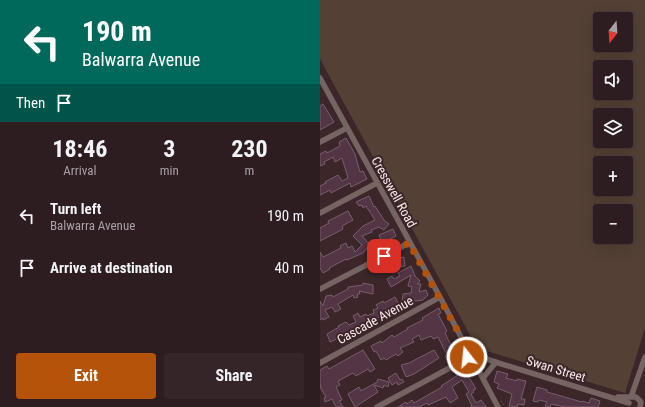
<!DOCTYPE html>
<meta charset="utf-8">
<style>
:root{--surface:#2d1c20;--page:#352529;--text:#f1f3f6;--muted:#a7a1a5;--line:#483a3e;--accent:#b45309}
body{margin:0;font-family:"Roboto Condensed",sans-serif;background:var(--page);color:var(--text);height:100vh;display:flex;flex-direction:column;font-size:15px;white-space:nowrap}
*{box-sizing:border-box;margin:0}
p{font-size:13px;color:var(--muted)}
.icon{flex:none;width:22px;height:22px;fill:none;stroke:currentColor;stroke-width:2;stroke-linecap:round;stroke-linejoin:round}
.map{position:relative;flex:1;overflow:hidden}
.panel{display:flex;flex-direction:column;background:var(--surface);width:320px}
.panel>*{flex:none}
.banner{background:#00695c;color:#fff;overflow:hidden}
.needle{width:26px;rotate:197deg}
.controls{position:absolute;left:273px;top:12px;display:grid;gap:8px}
.controls a{display:grid;place-items:center;width:40px;height:40px;border-radius:4px;background:var(--surface);box-shadow:0 4px 16px #0002,0 0 0 1px var(--line);font-size:20px}
.pin{position:absolute;display:grid;place-items:center;width:34px;height:34px;color:#fff;margin:-17px;border-radius:8px;box-shadow:0 2px 6px #0006}
.me{position:absolute;width:44px;margin:-22px;rotate:344deg;stroke-linejoin:round;filter:drop-shadow(0 0 3px #0008)}
.turn{display:flex;align-items:center;gap:14px;height:84px;padding:0 16px;font-size:18px}
.turn .icon{width:52px;height:52px;stroke-width:2.5}
.turn b{display:block;font-size:28px;line-height:34px}
.then{display:flex;align-items:center;height:38px;padding:0 16px;background:#0003;gap:8px;font-size:15px}
.eta{display:flex;justify-content:space-evenly;align-items:center;height:68px;text-align:center}
.eta b{font-size:24px;font-weight:700;line-height:28px}
.primary-button{display:flex;gap:8px;margin-top:auto;padding:8px 16px}
.primary-button a{flex:1;height:46px;border-radius:4px;background:var(--accent);color:#fff;font-size:16px;font-weight:700;line-height:46px;text-align:center}
.primary-button a+a{background:var(--page);color:var(--text)}
ul{padding:0;list-style:none}
li{display:flex;align-items:center;gap:12px;height:52px;padding:0 16px}
li div{flex:1}
li b{display:block;font-size:15px}
li em{font-style:normal}
main{display:flex;flex:1;min-height:0}
.map>svg:first-child{display:block}
.green{fill:#544034;fill-rule:evenodd}
.building{fill:#533545;stroke:#755f6a}
.lines{fill:none;stroke-linecap:round;stroke-linejoin:round}
.path{stroke:#796568;stroke-width:1;stroke-dasharray:1 3;stroke-linecap:butt}
.minor{stroke:#756461;stroke-width:5.5}
.route{stroke:#b45309;stroke-width:7;stroke-dasharray:0 12.6}
.labels{text-anchor:middle;dominant-baseline:central;stroke-width:4;stroke-linejoin:round;paint-order:stroke}
.street-label{font-size:13px;fill:#f7e8ea;stroke:#3c262a}
</style>
<main>
<section class="panel">
<div class="banner">
<div class="turn"><svg class="icon" aria-label="left" viewBox="0 0 24 24"><path d="M17 20v-9H6M10 6l-5 5 5 5"/></svg><div><b>190 m</b>Balwarra Avenue</div></div>
<div class="then">Then<svg class="icon" aria-label="arrive" viewBox="0 0 24 24"><path d="M6 21V4h12l-3 4 3 4H6"/></svg></div>
</div>
<div class="eta">
<div><b>18:46</b><p>Arrival</p></div>
<div><b>3</b><p>min</p></div>
<div><b>230</b><p>m</p></div>
</div>
<ul>
<li><svg class="icon" aria-label="left" viewBox="0 0 24 24"><path d="M17 20v-9H6M10 6l-5 5 5 5"/></svg><div><b>Turn left</b><p>Balwarra Avenue</p></div><em>190 m</em></li>
<li><svg class="icon" aria-label="arrive" viewBox="0 0 24 24"><path d="M6 21V4h12l-3 4 3 4H6"/></svg><div><b>Arrive at destination</b></div><em>40 m</em></li>
</ul>
<div class="primary-button"><a>Exit</a><a>Share</a></div>
</section>
<div class="map">
<svg width="325" height="407" viewBox="0 0 325 407">
<rect width="100%" height="100%" fill="#3c262a"/>
<path class="green" d="M0 0H325V328L305 393 157 348 0 59ZM280 19H306V45H280ZM280 67H306V93H280ZM280 115H306V141H280ZM280 163H306V189H280ZM280 211H306V237H280Z"/>
<path class="building" d="M3 104 14 122 0 130V106Z
M26 138 35 154 40 172 43 171 47 179 31 187 30 183 11 193 10 190 0 195V186L6 183 5 182 18 175 22 181 28 178 22 158 15 162 13 157 4 162 5 164 0 166V154L6 151 7 153 20 146 19 142Z
M49 196 54 207 55 206 64 220 69 224 64 230 59 227 51 230 52 232 42 236 50 245 43 253 27 260 26 259 9 268 10 269 3 273 0 268V252L3 257 21 248 20 246 26 243 28 248 32 246 35 252 42 245 33 236 43 226 55 220 46 206 43 208 42 205 39 206 36 202Z
M28 211 33 220 22 226 23 229 0 241V228L9 223 8 221Z
M73 229 76 236 62 243 59 235Z
M84 257 85 266 70 268 69 261Z
M91 266 95 276 100 281 97 284H101L99 292 106 290 108 295 103 300 96 301H87V303H82L83 294 91 293 92 287 88 286 91 275 71 287 67 279 72 276 74 279 80 276 78 273Z
M43 283 53 285V294L39 291 40 294H37L38 297 34 298 33 295 18 304 21 309 15 312 12 307 5 310 9 317 3 320V318L0 320V301L3 306 6 296 12 295 13 297 28 289V287L43 285Z
M75 297 80 307 64 314 50 323 40 327 41 329 37 332 36 330 10 342 7 334 19 327 18 326 26 322 29 325 36 322 33 316 38 313 40 317 46 314 47 316 54 313 53 310 58 308 56 305 63 301 64 303Z
M119 308 121 313 118 314 127 331 125 333 136 356 127 360 125 356 127 355 118 337 113 339 111 336 101 340 99 335 92 339 94 342 80 348 83 352 78 356 76 354 66 360 64 358 61 360 56 351 54 352 51 346 61 341 62 343 72 335 74 337 88 329 87 328 103 320 102 318Z
M43 350 55 369 50 372 48 369 36 376 33 373 18 381 20 385 16 387 22 400 19 401 23 407H16L12 399 5 402 4 398 6 397 0 387 1 386 0 383V370L7 366 9 369Z
M114 350 119 358 94 374 86 377 81 365 89 363Z
M146 368 150 376 149 377 156 389 153 390 154 392 151 394 156 403 161 400 166 407H150L152 406 146 394 149 392 142 380 132 387 138 398 130 403 126 397 108 405 107 403 99 407H78L86 402 87 404 92 400 94 403 122 387 121 386 138 375 136 373Z
M177 371 188 374 186 378 197 381V379L206 381 201 399H205L204 405 198 404 197 407 189 406 192 394 177 388 179 384 174 382Z
M76 373 80 380 82 379 84 382 78 385 77 382 72 385 68 378Z
M58 379 69 382 68 387 64 385 63 388 54 385 58 392 35 407 28 394 39 387 41 391 57 382Z
M217 387 227 390V392L262 402V401L269 403 271 398 280 401 278 407H246L231 404 230 407H227L225 406 227 402 219 400 218 402 213 401Z"/>
<g class="lines">
<path class="path" d="M181 401 185 407"/>
<path class="minor" d="M0 78 120 297 141 337 147 354
M0 142 27 128
M0 213 57 183
M0 289 89 243
M147 357a6 6 0 1 1 12 0a6 6 0 1 1-12 0Z
M158 355 172 361 309 403
M0 363 120 297
M153 363 160 373 178 407
M163 378 176 362
M298 397H316L321 402 320 407
M311 397 325 357
M57 407 139 363 147 357"/>
</g>
<g class="lines">
<path class="route" d="M64 256 89 243 141 337 148 354 147 357"/>
</g>
<g class="labels">
<g class="street-label">
<text transform="translate(74 192) rotate(61)">Cresswell Road</text>
<text transform="translate(55 320) rotate(-29)">Cascade Avenue</text>
<text transform="translate(236 369) rotate(17)">Swan Street</text>
</g>
</g>
</svg>
<div class="controls">
<a><svg class="needle" viewBox="-14 -14 28 28"><path d="M0-13l5 13h-10z" fill="#e53935"/><path d="M0 13l5-13h-10z" fill="#a7a1a5"/></svg></a>
<a><svg class="icon" aria-label="sound" viewBox="0 0 24 24"><path d="M4 9h4l5-4v14l-5-4H4zM17 9q2 3 0 6"/></svg></a>
<a><svg class="icon" aria-label="layers" viewBox="0 0 24 24"><path d="M12 4l9 5-9 5-9-5zM3 14l9 5 9-5"/></svg></a>
<a>+</a>
<a>−</a>
</div>
<div class="pin" style="left:64px;top:256px;background:#d93025"><svg class="icon" aria-label="arrive" viewBox="0 0 24 24"><path d="M6 21V4h12l-3 4 3 4H6"/></svg></div>
<svg class="me" style="left:147px;top:357px" viewBox="-20 -20 40 40"><circle r="17" fill="#b45309" stroke="#fff" stroke-width="3"/><path d="M0-11L8 9 0 5-8 9z" fill="#fff"/></svg>
</div>
</main>
